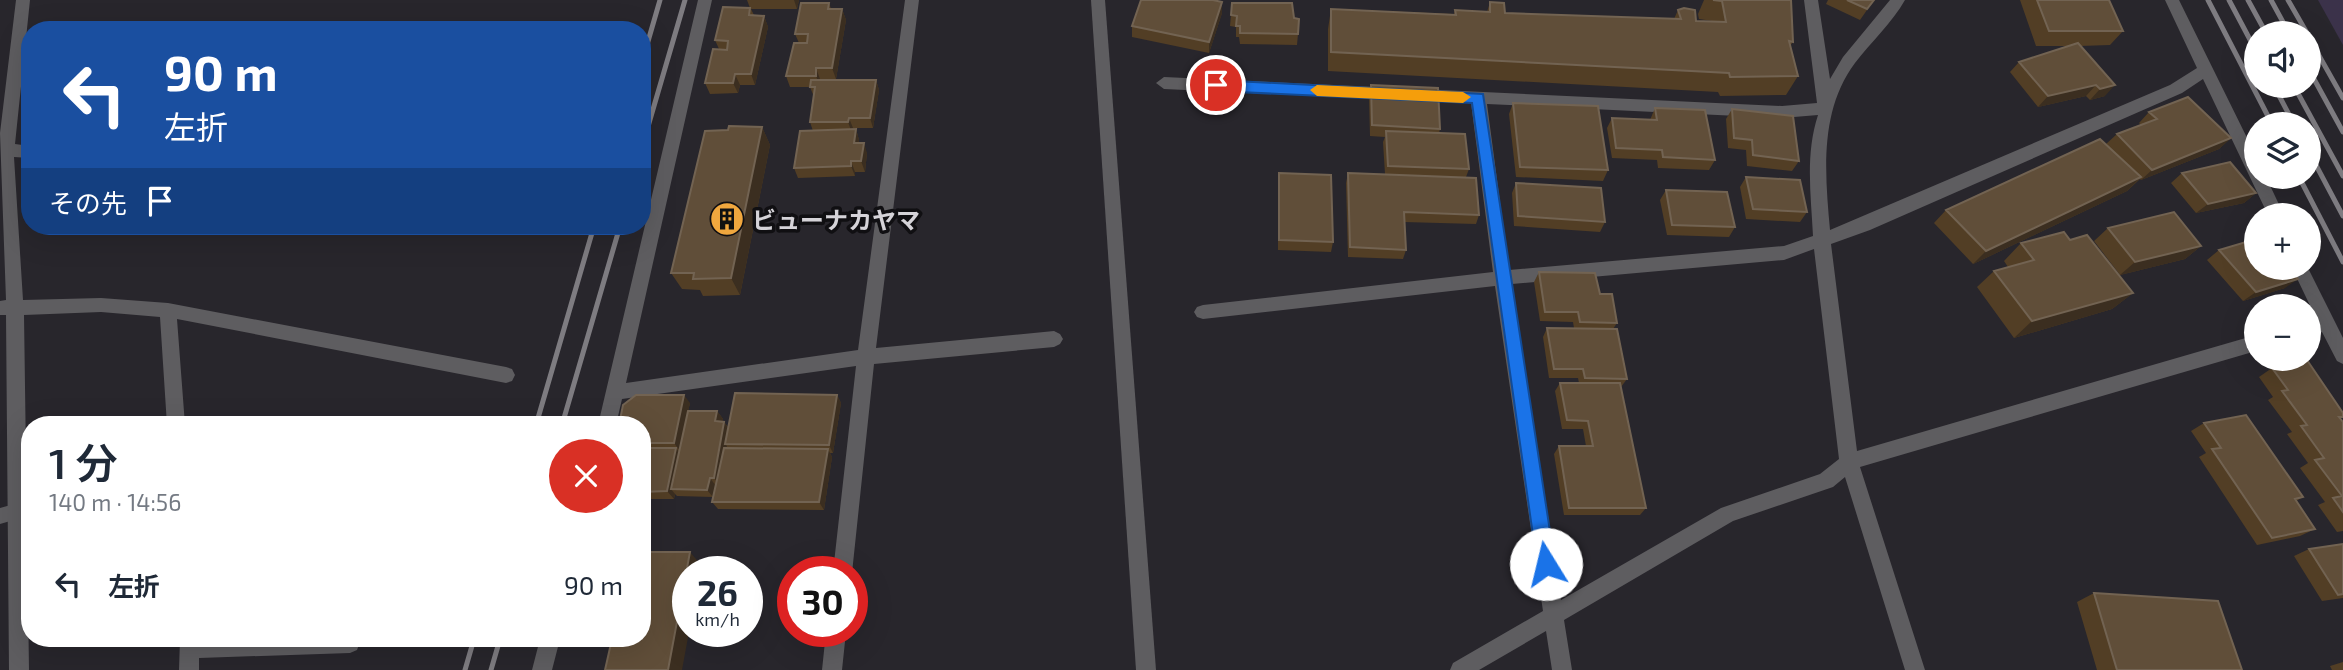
<!DOCTYPE html>
<html lang="ja">
<meta charset="utf-8">
<style>
:root{--surface:#fff;--page:#f2f2f3;--text:#1f2937;--muted:#747a83}
body{margin:0;font-family:"Exo 2","Noto Sans JP",sans-serif;background:var(--page);color:var(--text);height:100vh;display:flex;flex-direction:column;font-size:26px;white-space:nowrap}
*{box-sizing:border-box;margin:0}
p{font-size:23px;color:var(--muted)}
.icon{flex:none;width:38px;height:38px;fill:none;stroke:currentColor;stroke-width:2;stroke-linecap:round;stroke-linejoin:round}
.map{position:relative;flex:1;overflow:hidden}
.sheet{position:absolute;left:21px;top:416px;width:630px;height:231px;display:flex;flex-direction:column;background:var(--surface);border-radius:28px;box-shadow:0 7px 28px #0002}
.sheet>*{flex:none}
.hud{position:absolute;left:21px;top:21px;width:630px;height:214px;border-radius:28px;box-shadow:0 7px 28px #0002;background:#1a4fa0;color:#fff;overflow:hidden}
.buttons{position:absolute;left:2244px;top:21px;display:grid;gap:14px}
.buttons a{display:grid;place-items:center;width:77px;height:77px;border-radius:50%;background:var(--surface);box-shadow:0 7px 28px #0002;font-size:35px}
.speed{position:absolute;left:672px;top:556px;display:flex;gap:14px;font-size:35px;font-weight:700;text-align:center}
.speed>*{display:grid;place-content:center;width:91px;height:91px;border-radius:50%;background:var(--surface);box-shadow:0 7px 28px #0002;line-height:1}
.speed small{font-size:18px;font-weight:400}
.speed .limit{border:10px solid #d22;background:#fff;color:#111}
.pin{position:absolute;display:grid;place-items:center;width:60px;height:60px;color:#fff;margin:-30px;border:4px solid #fff;border-radius:50%;box-shadow:0 2px 7px #0007}
.me{position:absolute;width:77px;margin:-38px;rotate:351deg;stroke-linejoin:round;filter:drop-shadow(0 0 5px #0008)}
.turn{display:flex;align-items:center;gap:24px;height:147px;padding:0 28px;font-size:32px}
.turn .icon{width:91px;height:91px;stroke-width:2.5}
.turn b{display:block;font-size:49px;line-height:60px}
.then{display:flex;align-items:center;height:66px;padding:0 28px;background:#0003;gap:14px;font-size:26px}
.round{display:grid;place-items:center;flex:none;width:74px;height:74px;border-radius:37px;background:var(--page)}
.headline{display:flex;align-items:center;justify-content:space-between;height:119px;padding:0 28px}
h1{font-size:42px;font-weight:600;line-height:52px}
ul{padding:0;list-style:none}
li{display:flex;align-items:center;gap:21px;height:98px;padding:0 28px}
li div{flex:1}
li b{display:block;font-size:26px}
li em{font-style:normal}
.map>svg:first-child{display:block}
.green{fill:#3b324a}
.lines{fill:none;stroke-linecap:round;stroke-linejoin:round}
.service{fill:#5e5d60;fill-rule:evenodd}
.minor{fill:#5e5d60;fill-rule:evenodd}
.tertiary{fill:#5e5d60;fill-rule:evenodd}
.rail{stroke:#7e7c81;stroke-width:5}
.wall{fill:#523e25}
.shaded-wall{fill:#3b2e20}
.building{fill:#604e39;stroke:#726352;stroke-width:2}
.route{fill:#1a73e8;stroke:#114b97;stroke-width:2}
.slow{fill:#f59e0b}
.labels{text-anchor:middle;dominant-baseline:central;stroke-width:7;stroke-linejoin:round;paint-order:stroke}
.poi-label{font-size:24px;font-weight:bold;fill:#d5d3d8;stroke:#100f12;text-anchor:start}
</style>
<div class="map">
<svg width="2343" height="670" viewBox="0 0 2343 670">
<rect width="100%" height="100%" fill="#28262c"/>
<path class="green" d="M2318 0H2343V45Z"/>
<g class="lines">
<path class="service" d="M18 503 24 505 26 511 24 517 0 524V508Z"/>
<path class="minor" d="M16 0H30L15 144 30 146V158L14 157 23 300 101 298 168 303 506 367 512 369 515 375 512 381 506 383 177 319 185 425H167L160 317 101 312 24 315 29 670H9L6 315H0V301L6 300 0 133Z
M698 0H712L626 383 858 350 905 0H919L876 348 1054 331 1060 334 1063 339 1060 344 1054 347 874 364 852 573 833 572 856 366 622 399 616 425H598Z
M1804 0H1818L1830 79 1843 57 1890 0H1905C1892 23 1871 42 1855 63 1819 111 1825 174 1830 230L2170 85 2197 68 2165 0H2179L2256 156V177H2266L2284 215H2268L2203 79 2182 93 1870 230 1831 244 1857 451 2256 335V351L1860 467 1925 670H1905L1845 477 1833 487 1733 521 1564 620 1572 670H1552L1546 631 1479 670H1450L1453 663 1543 611 1495 286 1203 319 1197 317 1194 312 1197 307 1203 305 1493 272 1471 103 1164 89 1156 83 1164 77 1782 106 1817 103ZM1487 104 1782 118 1818 115C1805 155 1811 195 1813 236L1784 246 1509 270ZM1814 249 1839 459 1820 474 1721 508 1561 600 1512 284 1784 260Z
M2292 268H2308L2343 338V364L2337 361 2322 332 2308 335V320L2316 318Z
M826 632H846L842 670H822Z
M180 639H361L357 650 350 653 199 658V670H179Z
M540 639H560L552 670H532Z"/>
<path class="tertiary" d="M1091 0H1105L1156 670H1136Z"/>
<path class="rail" d="M2208 0 2272 124
M2229 0 2256 51
M2248 0 2266 33
M2271 0 2289 33
M2288 0 2307 33
M2308 36 2343 98
M642 62 660 0
M2308 68 2343 132
M2274 86 2294 124
M2294 86 2343 176
M642 147 685 0
M2308 150 2343 216
M2299 177 2343 262
M536 425 594 226
M562 425 620 226
M465 670 474 639
M491 670 500 639"/>
</g>
<path class="wall" d="M747 0H799L797 9H751L754 15 764 16 768 27 755 85H740L738 93 710 94 705 83 719 49 715 40 750 8Z
M1704 0H1791L1793 42 1790 46 1798 76 1786 95 1720 96 1718 92 1328 71V29L1331 9 1454 14 1455 10 1487 12 1490 2 1505 13 1674 19 1678 10 1696 21H1712L1699 19 1698 14Z
M1828 0H1874L1860 20 1826 4Z
M2020 0H2109L2123 31 2110 45 2080 46 2105 96 2090 100 2086 96 2038 107 2010 72 2019 62 2070 46H2036Z
M1222 2V13L1209 53 1132 37V26Z
M829 3 831 9H842L846 20 836 79H820V80H876L879 90 873 128H853L852 129H856L859 140V143L867 153 865 172H855V176L798 178 794 168 813 131 810 122 814 97 810 87H790L786 76 799 43 795 34Z
M1232 3 1294 18 1298 34 1297 45 1240 44 1239 37H1236V27L1230 26Z
M1371 85 1440 129 1439 133 1469 169 1466 177 1479 215 1476 224 1404 222 1406 250 1403 259 1348 257 1346 183 1348 173 1385 174 1383 142 1385 137 1370 136 1369 96Z
M1513 103 1608 170 1603 181 1516 177 1509 114Z
M1655 108 1715 160 1709 170 1658 168 1657 160 1612 158 1607 128 1612 118 1650 120Z
M1732 109 1799 161 1792 171 1747 166 1746 150 1728 148 1726 119Z
M2149 112 2231 138 2219 149 2141 180 2140 179 2127 191 1973 264 1934 223 1946 210 2106 144 2117 134 2141 125 2139 123Z
M762 127 770 145 740 295 703 296 700 290 682 289 671 273 728 130Z
M1279 173 1333 242 1331 252 1278 250V183Z
M2182 173 2256 193 2244 203 2196 213 2171 183Z
M1746 177 1807 212 1800 222 1746 219 1740 187Z
M1516 183 1605 222 1600 232 1514 226 1512 193Z
M1666 190 1735 227 1729 237 1667 235 1660 200Z
M2108 228 2201 246 2185 259 2120 275 2094 241Z
M2070 240 2133 293 2112 309 2014 338 1977 287 1994 271 2008 267 2004 261 2021 243Z
M2219 250 2285 288 2243 301 2207 260Z
M1539 272 1600 294 1617 323 1613 329 1627 379 1621 387 1646 508 1640 515H1564L1554 454 1559 446H1586L1583 429H1562L1555 391 1560 383H1579L1578 378H1549L1543 337 1547 328H1574L1573 322 1540 321 1534 282Z
M2272 368 2343 413V417L2340 419 2343 422V531L2337 532 2318 505 2325 502 2300 468 2308 463 2287 434 2292 432 2268 400 2273 397 2259 377Z
M837 395 841 403 833 453H830L832 457 824 510 718 509 712 502 713 497 677 496 675 494 674 499H642V425L690 403 688 411H717L723 419 722 422H724L728 427Z
M2204 423 2303 497 2296 501 2315 529 2300 536 2257 545 2199 457 2206 453 2191 431Z
M2343 544V598L2322 601 2294 556 2309 549Z
M2094 593 2242 670H2097L2077 602Z
M2343 662V670H2332L2330 666Z"/>
<path class="shaded-wall" d="M794 0H799L797 9Z
M1222 2V13L1209 53V42Z
M842 9 846 20 836 79 832 68Z
M764 16 768 27 755 85 751 74Z
M816 68 820 79V87L816 76Z
M735 74 740 85 738 93 733 83Z
M876 80 879 90 873 128 870 118Z
M2096 85 2086 96 2038 107 2048 96Z
M2115 85 2105 96 2090 100 2100 89Z
M849 118 853 128 852 133 848 122Z
M762 127 770 145 740 295 731 278Z
M856 129 859 140 858 153 854 143Z
M2231 138 2219 149 2141 180 2152 170Z
M864 143 867 153 865 172 861 161Z
M851 161 855 172V176L851 166Z
M2141 177 2127 191 1973 264 1986 251Z
M2256 193 2244 203 2196 213 2208 204Z
M2201 246 2185 259 2120 275 2135 262Z
M2298 279 2285 288 2243 301 2256 292Z
M2133 293 2112 309 2014 338 2032 321Z
M684 395 690 403 680 451 674 443Z
M837 395 841 403 833 453 829 445Z
M717 411 723 419 721 430 715 421Z
M724 422 730 430 725 444 727 446 720 485 714 478Z
M676 448 683 456 671 489 675 494 674 499 667 491Z
M828 449 832 457 824 510 819 502Z
M710 478 716 486 713 497 707 490Z
M690 552 701 565 700 572H688V632H689L682 670H668Z"/>
<path class="building" d="M1141 0H1213L1222 2 1209 42 1132 26Z
M1713 0H1791L1793 42 1789 41 1798 76 1730 77 1729 73 1331 52V9L1456 15 1455 10 1490 12V2L1504 3 1505 13 1681 19 1678 10 1684 8 1695 10 1696 21 1726 22 1722 1Z
M1847 0H1874L1867 9Z
M2037 0H2109L2123 31H2049Z
M801 3H829L828 9H842L832 68H816V76H786L794 43H807L808 34H795Z
M1232 3H1292L1294 18 1299 19 1298 34 1240 33V26H1236L1237 16 1231 15Z
M723 7 750 8 749 15 764 16 751 74H735L733 83H705L713 49 727 50 728 41 715 40Z
M2078 43 2115 85 2100 89 2096 85 2048 96 2019 62Z
M811 80H876L870 118H849L848 122H810L815 87H810Z
M1371 85 1438 88 1440 129 1372 125Z
M2188 97 2231 138 2152 170 2117 134 2157 119 2149 112Z
M1513 103 1598 106 1608 170 1520 167Z
M1655 108 1705 110 1715 160 1663 157 1662 150 1616 148 1612 118 1657 120Z
M1732 109 1793 116 1799 161 1753 155 1752 140 1734 138Z
M729 126 762 127 731 278 693 279 694 273H671L705 131 728 130Z
M856 129 854 143H864L861 161H851V166L794 168 800 131Z
M1386 131 1465 134 1469 169 1388 166Z
M2100 139 2141 177 1986 251 1946 210Z
M2230 162 2256 193 2208 204 2182 173Z
M1279 173 1331 175 1333 242 1279 240Z
M1348 173 1476 178 1479 215 1404 212 1406 250 1350 247Z
M1746 177 1800 180 1807 212 1753 209Z
M1516 183 1601 188 1605 222 1518 216Z
M1666 190 1727 192 1735 227 1672 225Z
M2174 212 2201 246 2135 262 2108 228Z
M2064 232 2070 240 2087 235 2133 293 2032 321 1994 271 2034 260 2021 243Z
M2256 239V268H2288L2298 279 2256 292 2219 250Z
M1539 272 1595 273 1600 294H1612L1617 323 1580 322 1578 312H1545Z
M1547 328 1617 329 1627 379 1585 378 1583 369H1554Z
M2307 360 2343 413V417H2339L2343 422V512L2333 498 2342 496 2315 460 2324 458 2301 426 2307 425 2282 391 2288 390 2272 368Z
M1560 383H1620L1646 508H1569L1559 446H1593L1588 421 1567 420Z
M735 393 837 395 829 445 725 444Z
M636 395H684L674 443H642V425H619L623 405Z
M688 411H717L715 421 724 422 714 478H710L707 490 671 489Z
M2246 415 2303 497 2295 499 2315 529 2272 538 2212 449 2221 448 2204 423Z
M642 448H676L667 491 642 492Z
M724 448 828 449 819 502H712Z
M2343 544V594L2338 595 2309 549Z
M642 552H690L668 670H605L612 639H642Z
M2094 593 2218 601 2242 670H2117Z"/>
<path class="route" d="M1216 80 1483 94 1555 564 1552 569 1546 572 1540 569 1537 564 1472 103 1216 91 1209 85Z"/>
<path class="slow" d="M1317 85 1463 92 1471 97 1463 103 1317 96 1310 90Z"/>
<defs>
<g id="building-disc" transform="scale(1.75)"><circle r="9.5" fill="#f0a73e" stroke="#100f12"/><path d="M-4-6H4V6H1V3H-1V6H-4ZM-2.5-4.3h1.7v1.8h-1.7ZM.8-4.3h1.7v1.8H.8ZM-2.5-1h1.7V.8h-1.7ZM.8-1h1.7V.8H.8Z" fill="#111"/></g>
</defs>
<g fill-rule="evenodd">
<use href="#building-disc" x="727" y="219"/>
</g>
<g class="labels">
<g class="poi-label">
<text x="752" y="219">ビューナカヤマ</text>
</g>
</g>
</svg>
<div class="buttons">
<a><svg class="icon" aria-label="sound" viewBox="0 0 24 24"><path d="M4 9h4l5-4v14l-5-4H4zM17 9q2 3 0 6"/></svg></a>
<a><svg class="icon" aria-label="layers" viewBox="0 0 24 24"><path d="M12 4l9 5-9 5-9-5zM3 14l9 5 9-5"/></svg></a>
<a>+</a>
<a>−</a>
</div>
<div class="speed"><div>26<small>km/h</small></div><div class="limit">30</div></div>
<div class="pin" style="left:1216px;top:85px;background:#d93025"><svg class="icon" aria-label="arrive" viewBox="0 0 24 24"><path d="M6 21V4h12l-3 4 3 4H6"/></svg></div>
<svg class="me" style="left:1546px;top:564px" viewBox="-20 -20 40 40"><circle r="19" fill="#fff"/><path d="M0-13L10 11 0 6-10 11z" fill="#1a73e8"/></svg>
<div class="hud">
<div class="turn"><svg class="icon" aria-label="left" viewBox="0 0 24 24"><path d="M17 20v-9H6M10 6l-5 5 5 5"/></svg><div><b>90 m</b>左折</div></div>
<div class="then">その先<svg class="icon" aria-label="arrive" viewBox="0 0 24 24"><path d="M6 21V4h12l-3 4 3 4H6"/></svg></div>
</div>
<section class="sheet">
<div class="headline"><div><h1>1 分</h1><p>140 m · 14:56</p></div><a class="round" style="background:#d93025;color:#fff"><svg class="icon" aria-label="close" viewBox="0 0 24 24"><path d="M6 6l12 12M18 6L6 18"/></svg></a></div>
<ul>
<li><svg class="icon" aria-label="left" viewBox="0 0 24 24"><path d="M17 20v-9H6M10 6l-5 5 5 5"/></svg><div><b>左折</b></div><em>90 m</em></li>
</ul>
</section>
</div>
